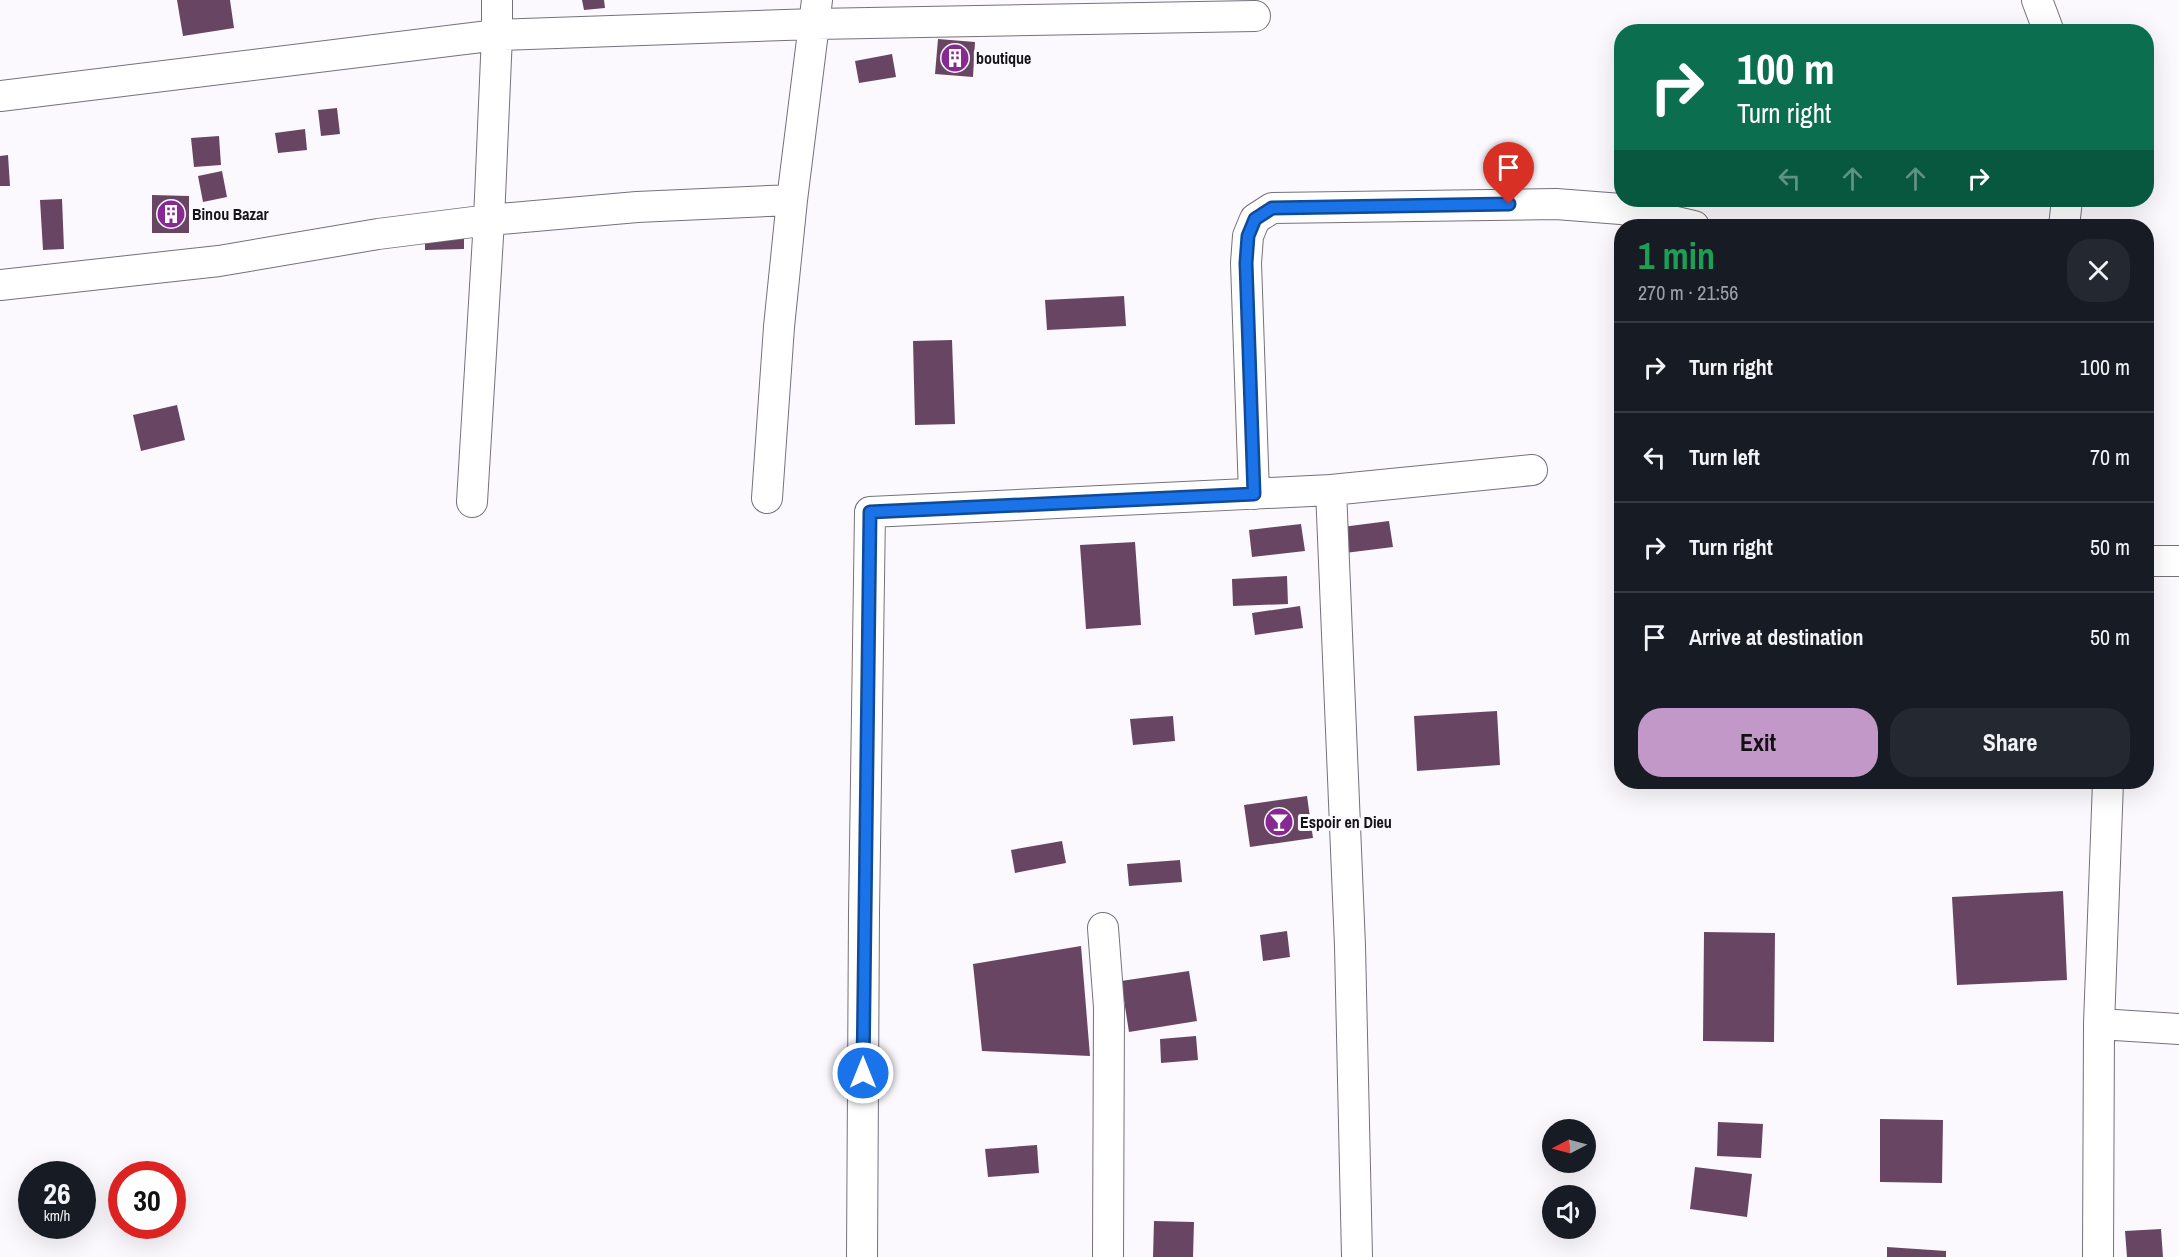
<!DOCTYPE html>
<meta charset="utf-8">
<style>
:root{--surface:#171b24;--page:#242831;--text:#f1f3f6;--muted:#9ea1a6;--line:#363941;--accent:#c298c9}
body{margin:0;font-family:"Archivo Narrow",sans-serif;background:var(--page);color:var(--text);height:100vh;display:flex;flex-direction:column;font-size:22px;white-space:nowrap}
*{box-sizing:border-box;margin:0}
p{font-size:20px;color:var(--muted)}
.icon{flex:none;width:33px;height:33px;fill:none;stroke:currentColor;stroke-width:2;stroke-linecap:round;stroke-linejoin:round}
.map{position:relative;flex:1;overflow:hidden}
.side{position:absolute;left:1614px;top:219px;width:540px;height:570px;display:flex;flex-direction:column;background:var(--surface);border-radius:24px;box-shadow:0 6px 24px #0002}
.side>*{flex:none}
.guide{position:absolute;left:1614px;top:24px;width:540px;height:183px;border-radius:24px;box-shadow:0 6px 24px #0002;background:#0b6e4f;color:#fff;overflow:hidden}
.needle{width:39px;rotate:264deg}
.tools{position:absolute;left:1542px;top:1119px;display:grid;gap:12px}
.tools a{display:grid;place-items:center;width:54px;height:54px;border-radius:50%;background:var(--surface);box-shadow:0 6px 24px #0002;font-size:30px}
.speed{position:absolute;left:18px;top:1161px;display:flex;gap:12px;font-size:30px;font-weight:700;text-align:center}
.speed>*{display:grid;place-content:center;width:78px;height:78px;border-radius:50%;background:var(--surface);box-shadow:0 6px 24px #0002;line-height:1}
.speed small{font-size:15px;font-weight:400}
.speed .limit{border:9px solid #d22;background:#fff;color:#111}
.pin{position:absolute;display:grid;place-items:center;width:51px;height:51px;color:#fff;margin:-62px -26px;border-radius:50% 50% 50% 0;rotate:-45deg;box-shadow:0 0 6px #0007}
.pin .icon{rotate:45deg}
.me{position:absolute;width:66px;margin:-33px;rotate:0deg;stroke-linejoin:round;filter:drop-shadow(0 0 4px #0008)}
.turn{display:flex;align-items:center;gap:21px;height:126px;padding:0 24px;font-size:27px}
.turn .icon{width:78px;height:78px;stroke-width:2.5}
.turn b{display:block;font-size:42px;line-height:51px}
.lanes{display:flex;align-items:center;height:57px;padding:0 24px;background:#0003;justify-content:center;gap:30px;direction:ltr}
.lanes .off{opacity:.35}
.round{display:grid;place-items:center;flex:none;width:63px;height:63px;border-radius:24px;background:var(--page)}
.summary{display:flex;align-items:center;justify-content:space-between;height:102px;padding:0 24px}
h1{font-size:36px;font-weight:700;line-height:45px;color:#1e9e55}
.button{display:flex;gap:12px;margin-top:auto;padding:12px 24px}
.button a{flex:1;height:69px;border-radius:24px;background:var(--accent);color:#111;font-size:24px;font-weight:700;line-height:69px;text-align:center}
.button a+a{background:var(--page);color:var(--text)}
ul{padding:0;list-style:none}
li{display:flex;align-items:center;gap:18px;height:90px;padding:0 24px;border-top:2px solid var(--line)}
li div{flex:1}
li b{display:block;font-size:22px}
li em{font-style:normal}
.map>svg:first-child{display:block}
.building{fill:#684663}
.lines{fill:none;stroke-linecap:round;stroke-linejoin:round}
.street-casing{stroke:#75717b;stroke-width:32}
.street{stroke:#fff;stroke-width:30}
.route-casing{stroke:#114b97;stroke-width:15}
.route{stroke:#1a73e8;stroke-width:10}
.labels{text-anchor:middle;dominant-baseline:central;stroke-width:6;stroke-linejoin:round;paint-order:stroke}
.poi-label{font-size:16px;font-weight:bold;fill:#141316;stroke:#fbf9fe;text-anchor:start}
</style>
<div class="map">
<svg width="2179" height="1257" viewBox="0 0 2179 1257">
<rect width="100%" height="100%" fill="#fbf9fe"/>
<path class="building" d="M177 0H230L234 28 183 36Z
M582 0H604L605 8 584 10Z
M938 39 975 42 973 77 935 74Z
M892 54 896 77 859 83 855 61Z
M337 108 340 134 321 136 318 110Z
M305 129 307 150 278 153 275 133Z
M219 136 221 165 194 167 191 138Z
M8 155 10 186H0V156Z
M222 171 227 197 203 202 198 176Z
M152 195 189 196V233H152Z
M62 199 64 249 43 250 40 200Z
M425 233H464V249L425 250Z
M1124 296 1126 326 1047 330 1045 300Z
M952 340 955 424 915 425 913 341Z
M177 405 185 440 141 451 133 415Z
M1389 521 1393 547 1345 553 1342 527Z
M1301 524 1305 551 1252 557 1249 530Z
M1135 542 1141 625 1086 629 1080 545Z
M1287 576 1288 604 1233 606 1232 579Z
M1300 606 1303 628 1255 635 1252 613Z
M1497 711 1500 765 1417 771 1414 716Z
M1173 716 1175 741 1133 745 1130 719Z
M1307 796 1313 838 1250 847 1244 805Z
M1062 841 1066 863 1015 873 1011 850Z
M1180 860 1182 882 1129 886 1127 864Z
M2063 891 2067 980 1957 985 1952 897Z
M1287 931 1290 957 1263 961 1260 935Z
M1704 932 1775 933 1774 1042 1703 1041Z
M1081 946 1090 1056 982 1051 973 964Z
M1189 971 1197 1021 1129 1032 1121 981Z
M1196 1036 1198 1060 1161 1063 1160 1039Z
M1880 1119 1943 1120 1942 1183 1880 1182Z
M1718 1122 1763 1124 1761 1158 1717 1156Z
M1037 1145 1039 1173 988 1177 985 1149Z
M1695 1167 1752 1174 1747 1217 1690 1209Z
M1154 1221 1194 1222 1193 1257H1153Z
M2161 1229 2163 1257H2127L2125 1231Z
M1887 1247 1946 1251V1257H1887Z"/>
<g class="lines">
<g class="street-casing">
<path id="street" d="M2037 0 2049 32
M0 96 497 35 815 24 1255 16
M792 200 817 0
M2064 226 2067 200
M0 285 219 261 378 234 489 220 637 207 792 200 779 327 767 498
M1331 490 1532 470
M1254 494 1246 263 1248 236 1255 219 1272 208 1556 204 1621 209 1694 226
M472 502 489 220 497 35V0
M2146 561H2179
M1103 928 1109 1007 1108 1257
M2099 1024 2179 1029
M862 1257 864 913 870 512 1331 490 1350 946 1357 1257
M2098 1257 2099 1024 2108 782"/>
</g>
<use href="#street" class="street"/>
</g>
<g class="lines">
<g class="route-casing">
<path id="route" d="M863 1073 870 512 1254 494 1246 263 1248 236 1255 219 1272 208 1509 204"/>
</g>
<use href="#route" class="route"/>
</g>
<defs>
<g id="building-disc" transform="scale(1.5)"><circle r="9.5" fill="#882892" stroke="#fbf9fe"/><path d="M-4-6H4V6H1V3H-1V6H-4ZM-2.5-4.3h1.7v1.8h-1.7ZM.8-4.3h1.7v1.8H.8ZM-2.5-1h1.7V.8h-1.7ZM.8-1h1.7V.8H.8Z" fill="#fff"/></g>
<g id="bar-disc" transform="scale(1.5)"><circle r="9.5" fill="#882892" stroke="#fbf9fe"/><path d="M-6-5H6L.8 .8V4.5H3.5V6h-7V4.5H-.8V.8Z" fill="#fff"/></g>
</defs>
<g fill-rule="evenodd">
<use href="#building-disc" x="955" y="58"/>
<use href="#building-disc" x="171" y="214"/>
<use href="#bar-disc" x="1279" y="822"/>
</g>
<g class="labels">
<g class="poi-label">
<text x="976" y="58">boutique</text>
<text x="192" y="214">Binou Bazar</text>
<text x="1300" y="822">Espoir en Dieu</text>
</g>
</g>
</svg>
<div class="tools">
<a><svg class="needle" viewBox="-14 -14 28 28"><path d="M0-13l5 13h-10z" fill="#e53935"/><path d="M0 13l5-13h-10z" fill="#9ea1a6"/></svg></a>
<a><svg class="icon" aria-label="sound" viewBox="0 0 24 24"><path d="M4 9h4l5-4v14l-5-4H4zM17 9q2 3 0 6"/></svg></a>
</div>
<div class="speed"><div>26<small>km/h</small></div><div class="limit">30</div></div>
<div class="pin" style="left:1509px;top:204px;background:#d93025"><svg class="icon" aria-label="arrive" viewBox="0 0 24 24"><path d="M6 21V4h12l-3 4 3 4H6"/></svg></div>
<svg class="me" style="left:863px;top:1073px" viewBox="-20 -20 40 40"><circle r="17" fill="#1a73e8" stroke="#fff" stroke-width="3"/><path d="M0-11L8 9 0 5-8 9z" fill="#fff"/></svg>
<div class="guide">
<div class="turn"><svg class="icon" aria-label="right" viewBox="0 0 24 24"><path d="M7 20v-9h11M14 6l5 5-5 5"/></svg><div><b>100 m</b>Turn right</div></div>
<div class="lanes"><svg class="icon off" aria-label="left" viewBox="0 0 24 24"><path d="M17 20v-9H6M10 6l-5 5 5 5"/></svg><svg class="icon off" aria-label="ahead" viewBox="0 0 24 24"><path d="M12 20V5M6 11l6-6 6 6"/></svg><svg class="icon off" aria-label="ahead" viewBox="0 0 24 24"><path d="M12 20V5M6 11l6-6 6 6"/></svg><svg class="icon" aria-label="right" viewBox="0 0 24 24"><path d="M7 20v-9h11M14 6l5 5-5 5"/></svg></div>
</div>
<section class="side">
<div class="summary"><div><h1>1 min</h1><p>270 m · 21:56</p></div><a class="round"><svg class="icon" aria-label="close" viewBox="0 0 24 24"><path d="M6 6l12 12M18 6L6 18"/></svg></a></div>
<ul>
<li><svg class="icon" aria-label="right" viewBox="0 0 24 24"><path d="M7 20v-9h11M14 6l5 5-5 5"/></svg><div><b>Turn right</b></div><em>100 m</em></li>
<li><svg class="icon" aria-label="left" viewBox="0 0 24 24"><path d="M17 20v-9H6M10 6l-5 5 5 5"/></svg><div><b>Turn left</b></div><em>70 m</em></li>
<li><svg class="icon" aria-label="right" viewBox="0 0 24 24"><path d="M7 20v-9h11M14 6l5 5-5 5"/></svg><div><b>Turn right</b></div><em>50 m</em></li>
<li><svg class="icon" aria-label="arrive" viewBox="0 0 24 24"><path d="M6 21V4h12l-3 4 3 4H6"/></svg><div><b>Arrive at destination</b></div><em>50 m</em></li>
</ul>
<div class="button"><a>Exit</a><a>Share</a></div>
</section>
</div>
